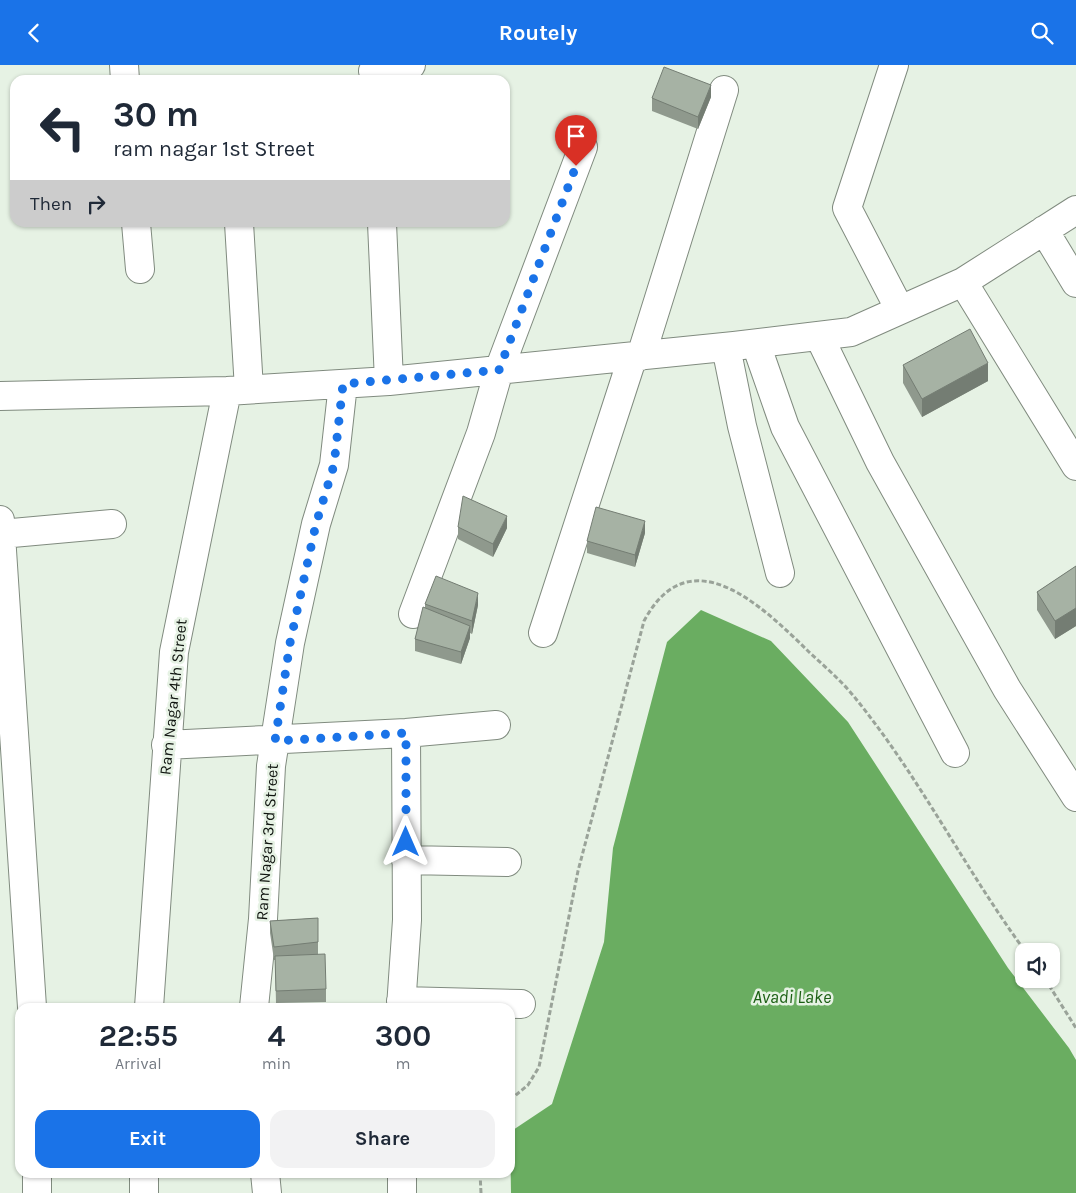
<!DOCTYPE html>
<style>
:root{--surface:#fff;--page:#f2f2f3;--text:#1f2937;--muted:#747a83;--accent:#1a73e8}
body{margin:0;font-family:Karla,sans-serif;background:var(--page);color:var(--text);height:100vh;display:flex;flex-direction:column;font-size:19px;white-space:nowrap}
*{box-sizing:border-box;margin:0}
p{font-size:16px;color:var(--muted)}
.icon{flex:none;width:28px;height:28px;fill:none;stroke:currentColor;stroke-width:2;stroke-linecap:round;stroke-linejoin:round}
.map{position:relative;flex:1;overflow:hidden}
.sheet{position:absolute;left:15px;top:938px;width:500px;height:175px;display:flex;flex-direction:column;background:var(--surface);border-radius:15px;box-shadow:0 1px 4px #0004}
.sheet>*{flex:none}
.guide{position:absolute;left:10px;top:10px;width:500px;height:152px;border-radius:15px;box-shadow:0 1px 4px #0004;background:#fff;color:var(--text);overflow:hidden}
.controls{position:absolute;left:1015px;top:878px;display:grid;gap:10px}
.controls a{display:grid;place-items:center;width:45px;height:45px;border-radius:10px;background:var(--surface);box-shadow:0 1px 4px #0004;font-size:25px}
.pin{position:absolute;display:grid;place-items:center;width:42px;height:42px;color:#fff;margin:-51px -21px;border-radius:50% 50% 50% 0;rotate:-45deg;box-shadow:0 0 5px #0007}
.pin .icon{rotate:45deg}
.me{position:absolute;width:55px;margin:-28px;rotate:0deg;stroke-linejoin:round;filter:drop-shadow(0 0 4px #0008)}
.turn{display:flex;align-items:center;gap:18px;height:105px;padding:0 20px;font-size:22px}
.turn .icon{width:65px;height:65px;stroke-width:2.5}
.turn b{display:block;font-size:35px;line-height:42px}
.then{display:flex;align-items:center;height:48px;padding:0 20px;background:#0003;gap:10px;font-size:19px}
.eta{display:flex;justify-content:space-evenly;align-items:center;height:85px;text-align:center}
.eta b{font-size:30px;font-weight:700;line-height:35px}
.action{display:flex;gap:10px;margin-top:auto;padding:10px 20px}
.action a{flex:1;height:58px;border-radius:15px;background:var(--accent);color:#fff;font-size:20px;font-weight:700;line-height:58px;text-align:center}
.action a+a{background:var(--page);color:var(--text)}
header{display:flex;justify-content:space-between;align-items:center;height:65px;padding:0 20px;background:var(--accent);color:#fff;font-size:22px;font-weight:700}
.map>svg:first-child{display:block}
.water{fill:#6aad61}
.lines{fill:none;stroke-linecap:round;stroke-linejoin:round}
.minor-casing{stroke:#808b7f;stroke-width:30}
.path{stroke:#9aa399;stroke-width:3;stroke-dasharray:5 2.5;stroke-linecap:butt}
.minor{stroke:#fff;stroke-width:28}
.wall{fill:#8f998d}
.shaded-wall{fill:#747d73}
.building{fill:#a6b2a4;stroke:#747d73}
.route{stroke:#1a73e8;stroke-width:9;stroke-dasharray:0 16.2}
.labels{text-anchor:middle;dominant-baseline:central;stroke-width:5;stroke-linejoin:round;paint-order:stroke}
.street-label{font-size:16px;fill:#0f140f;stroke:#e6f2e4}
.water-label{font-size:18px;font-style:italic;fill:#1b5f13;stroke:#e6f2e4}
</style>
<header><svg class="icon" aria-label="back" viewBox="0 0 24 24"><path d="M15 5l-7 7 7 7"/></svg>Routely<svg class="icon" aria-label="search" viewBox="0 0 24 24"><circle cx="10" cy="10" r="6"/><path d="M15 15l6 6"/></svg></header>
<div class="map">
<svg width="1076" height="1128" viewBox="0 0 1076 1128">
<rect width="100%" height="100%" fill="#e6f2e4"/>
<path class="water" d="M701 545 771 576 848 657 1008 903 1069 983 1076 995V1128H511L510 1067 552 1039 604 877 613 783 667 577Z"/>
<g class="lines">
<g class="minor-casing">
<path id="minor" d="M124 0 125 15
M894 0 847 143 900 245
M373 6 411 0
M136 158 140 204
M239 158 249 324
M382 158 389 316
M1044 165 1076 218
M963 217 1076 401
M819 271 880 397 1007 624 1076 732
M756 279 785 362 955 688
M726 282 742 361 780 508
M641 291 724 25
M0 331 227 326 389 316 734 281 851 267 963 217 1076 145
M0 455 32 942
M1 469 112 459
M413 549 481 368 499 305 583 82
M543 568 633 291
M166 680 406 668 496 660
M406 795 507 797
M401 936 521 939
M149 942 174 587 227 326
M254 942 263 854 271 701 290 578 316 459 334 400 343 319
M401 942 407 855 406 668
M37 1108V1128
M265 1108 267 1128
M402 1108V1128
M144 1128V1108"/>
</g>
<path class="path" d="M1045 914 1076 963
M510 1035 528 1020 539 1002 578 806 644 556C690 470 763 542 808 586 824 601 842 616 856 634 920 713 965 804 1025 886
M480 1108 481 1128"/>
<use href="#minor" class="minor"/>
</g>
<path class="wall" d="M711 32 698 64 652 46V33Z
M903 300 988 316 922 352 903 318Z
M458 462 507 463 493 492 458 474Z
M645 468 635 502 587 488V476Z
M1076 501V561L1055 574 1037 545V527Z
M425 539 478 540 472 569 470 568V573L461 599 415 586V574L425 543Z
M318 853V889L326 924V937L276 938 275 895H274L270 868V856Z"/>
<path class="shaded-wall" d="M711 20V32L698 64V52Z
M988 298V316L922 352V334Z
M507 451V463L493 492V479Z
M645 456V468L635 502V490Z
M478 528V540L472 569V556Z
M1076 543V561L1055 574V556Z
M470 561V573L461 599V587Z"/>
<path class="building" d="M664 2 711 20 698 52 652 33Z
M970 264 988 298 922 334 903 300Z
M463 431 507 451 493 479 458 462Z
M596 442 645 456 635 490 587 476Z
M1076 501V543L1055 556 1037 527Z
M436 511 478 528 472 556 425 539Z
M423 542 470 561 461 587 415 574Z
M318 853V877L274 882 270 856Z
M325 889 326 924 276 926 275 891Z"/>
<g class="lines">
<path class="route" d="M406 777V668L275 676 290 578 316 459 334 400 343 319 499 305 576 101"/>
</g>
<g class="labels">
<g class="street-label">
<text transform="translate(173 632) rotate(-84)">Ram Nagar 4th Street</text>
<text transform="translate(267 777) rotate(-86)">Ram Nagar 3rd Street</text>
</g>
<g class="water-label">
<text x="792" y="932">Avadi Lake</text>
</g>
</g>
</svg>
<div class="controls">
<a><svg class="icon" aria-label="sound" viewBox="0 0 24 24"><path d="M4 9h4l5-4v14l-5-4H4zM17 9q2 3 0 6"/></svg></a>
</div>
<div class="pin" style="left:576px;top:101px;background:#d93025"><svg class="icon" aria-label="arrive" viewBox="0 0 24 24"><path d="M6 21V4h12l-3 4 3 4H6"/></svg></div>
<svg class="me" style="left:406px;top:777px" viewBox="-20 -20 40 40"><path d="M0-17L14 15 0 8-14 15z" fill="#1a73e8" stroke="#fff" stroke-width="4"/></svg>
<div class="guide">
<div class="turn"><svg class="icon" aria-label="left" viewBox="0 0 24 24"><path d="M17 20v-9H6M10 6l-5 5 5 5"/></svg><div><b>30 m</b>ram nagar 1st Street</div></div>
<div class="then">Then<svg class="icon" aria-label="right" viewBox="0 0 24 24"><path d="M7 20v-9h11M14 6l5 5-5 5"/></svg></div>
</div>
<section class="sheet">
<div class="eta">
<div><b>22:55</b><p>Arrival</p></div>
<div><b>4</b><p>min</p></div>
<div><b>300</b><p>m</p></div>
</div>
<div class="action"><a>Exit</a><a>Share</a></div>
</section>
</div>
